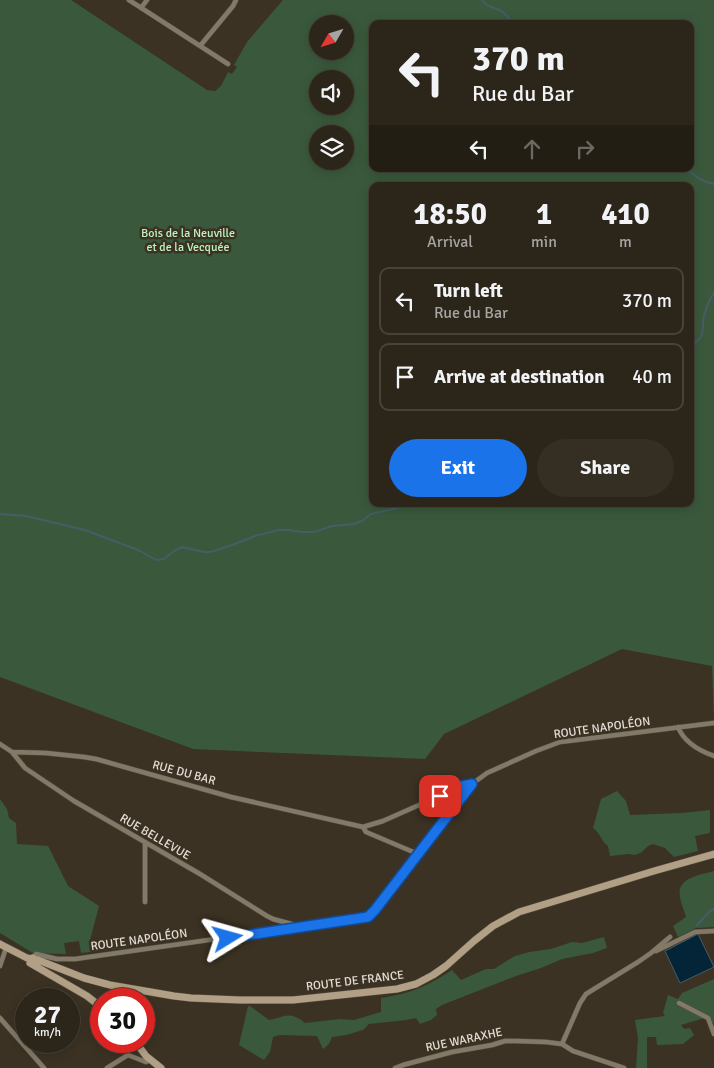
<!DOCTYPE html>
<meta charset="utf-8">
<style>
:root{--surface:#2c261a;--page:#342e23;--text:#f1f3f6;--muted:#a6a5a2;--line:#484339;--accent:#1a73e8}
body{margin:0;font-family:Signika,sans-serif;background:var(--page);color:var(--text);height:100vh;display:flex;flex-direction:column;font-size:19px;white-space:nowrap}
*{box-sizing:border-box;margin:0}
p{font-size:16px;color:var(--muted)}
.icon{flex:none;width:28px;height:28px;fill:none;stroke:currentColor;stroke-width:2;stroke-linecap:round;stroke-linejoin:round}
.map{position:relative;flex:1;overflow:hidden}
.side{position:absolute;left:369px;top:182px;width:325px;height:325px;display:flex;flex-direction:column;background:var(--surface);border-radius:10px;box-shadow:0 2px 12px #0003,0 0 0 1px var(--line)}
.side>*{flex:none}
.top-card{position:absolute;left:369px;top:20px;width:325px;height:152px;border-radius:10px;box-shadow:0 2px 12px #0003,0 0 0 1px var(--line);background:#2c261a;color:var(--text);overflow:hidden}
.needle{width:32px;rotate:231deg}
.controls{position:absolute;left:309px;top:15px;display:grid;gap:10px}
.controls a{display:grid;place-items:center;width:45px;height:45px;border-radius:50%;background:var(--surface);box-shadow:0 2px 12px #0003,0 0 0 1px var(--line);font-size:25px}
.speed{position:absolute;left:15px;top:988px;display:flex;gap:10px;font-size:25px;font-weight:700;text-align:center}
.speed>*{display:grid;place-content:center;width:65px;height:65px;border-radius:50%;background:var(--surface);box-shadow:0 2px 12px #0003,0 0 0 1px var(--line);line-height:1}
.speed small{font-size:12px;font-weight:400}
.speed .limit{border:8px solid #d22;background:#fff;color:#111}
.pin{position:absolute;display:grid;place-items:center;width:42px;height:42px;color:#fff;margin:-21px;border-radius:10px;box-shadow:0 2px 8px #0006}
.me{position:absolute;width:55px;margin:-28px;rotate:82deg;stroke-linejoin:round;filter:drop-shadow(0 0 4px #0008)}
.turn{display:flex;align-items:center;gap:18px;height:105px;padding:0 20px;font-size:22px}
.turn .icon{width:65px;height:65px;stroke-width:2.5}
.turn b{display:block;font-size:35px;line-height:42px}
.lanes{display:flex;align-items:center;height:48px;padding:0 20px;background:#0003;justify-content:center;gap:25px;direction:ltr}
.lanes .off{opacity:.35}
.eta{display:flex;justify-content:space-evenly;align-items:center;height:85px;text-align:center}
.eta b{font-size:30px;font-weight:700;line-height:35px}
.cta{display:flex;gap:10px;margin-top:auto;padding:10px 20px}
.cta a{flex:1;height:58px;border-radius:30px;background:var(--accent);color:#fff;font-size:20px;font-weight:700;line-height:58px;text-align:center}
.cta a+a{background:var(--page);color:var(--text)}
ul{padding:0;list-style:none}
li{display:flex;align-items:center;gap:15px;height:68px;margin:0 10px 8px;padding:0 10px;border:2px solid var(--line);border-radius:10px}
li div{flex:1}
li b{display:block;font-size:19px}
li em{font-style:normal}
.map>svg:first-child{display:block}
.green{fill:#3a593c;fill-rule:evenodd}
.water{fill:#032537;stroke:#465c66}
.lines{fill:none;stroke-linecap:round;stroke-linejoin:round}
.stream{stroke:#465c66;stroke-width:2}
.street-casing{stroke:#564e3f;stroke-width:5.5}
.secondary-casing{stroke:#564e3f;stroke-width:8}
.street{stroke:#837968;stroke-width:4.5}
.secondary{stroke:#b1a085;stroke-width:7}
.route-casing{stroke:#114b97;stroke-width:12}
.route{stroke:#1a73e8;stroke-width:9}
.labels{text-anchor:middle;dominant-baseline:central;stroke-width:5;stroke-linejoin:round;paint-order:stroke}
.park-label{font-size:12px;fill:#baf4be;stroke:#3b3223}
.street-label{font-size:12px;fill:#e4ded5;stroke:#3b3223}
</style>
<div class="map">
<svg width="714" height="1068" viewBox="0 0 714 1068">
<rect width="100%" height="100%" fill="#3b3223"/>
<path class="green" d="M0 0H71L207 90 215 91 221 86 228 72 232 74 237 67 234 65 247 42 283 0H714V720L712 666 622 649 444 734 425 759 193 749 0 677ZM318 24H345V51H318ZM372 24H690V169H372ZM318 79H345V106H318ZM318 134H345V161H318ZM372 186H690V504H372Z
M617 791 626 801 630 815 682 813 710 810V833L695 836 698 851 674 857 665 848 653 844 648 846 642 852 635 855 628 854 610 856 608 846C601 841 601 834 593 828L601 799Z
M0 799 7 809 9 818 16 823 17 844 48 846 68 886 99 906 90 940H111L125 948 81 953 79 941 64 943 66 954 33 953 0 933Z
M714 871V927L696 928 678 937 673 926 686 917C684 909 678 898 680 889 683 877 703 874 714 871Z
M604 937 607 948 593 953 562 959 541 968 516 976 442 1005 436 1009 437 1015 431 1020 420 1024 416 1018 406 1020 369 1024 363 1030 346 1035 332 1037 329 1044 323 1049 317 1036 279 1035 273 1037 270 1052 264 1060 239 1045 248 1006H250L269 1020C285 1017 289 1010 305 1023L340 1019 354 1020 381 1012V998C412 993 426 987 452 970L461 980 486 969H494L515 956 529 952 551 949 572 942 582 943Z
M714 979V1024L708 1017 681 1025 684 1029 690 1028 694 1035 683 1044 657 1045 656 1037H647V1068H636L638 1038 635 1020 665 1016 663 1013 668 995 678 999 682 993Z"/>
<path class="water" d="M698 934 714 967 680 983 665 951Z"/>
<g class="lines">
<path class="stream" d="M482 0C487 7 490 6 497 9 504 11 509 18 514 24
M687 169C695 177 703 182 714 184
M690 346C707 337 701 331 704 316 706 308 709 300 714 293
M0 514 26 516 85 530 138 550 156 560 164 559 174 551 182 547 204 552H211L235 544 255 536 279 530H288L302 532H314L332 526 354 524 362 521 371 514 415 504
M697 925 710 911 714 909"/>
<g class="street-casing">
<path id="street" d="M129 0 228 64
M141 8 147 0
M200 46 233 6 236 0
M678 727C684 742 700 751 714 756
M0 744 12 752 46 753 84 757 96 759 231 797 363 827
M12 752 25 768 74 801 200 874 267 916 273 919 295 925 297 928
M418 854 366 832 363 827 383 821 462 786 472 784
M145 902V843
M656 951 695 932 714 931
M33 958 36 954 57 959H75L356 919 368 917 375 910 472 784 487 773 536 751 560 742 714 723
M0 966 6 948
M679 1003 708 1018 714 1034
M0 1018 44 1068
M126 1041 128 1055 146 1062 151 1060
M562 1044 580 1003 586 994 638 962 651 953 670 937
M107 1068 128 1055
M395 1068 403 1065 452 1052 492 1045 505 1041H516L546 1042 562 1044 573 1051 624 1068"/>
</g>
<g class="secondary-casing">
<path id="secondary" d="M0 944 27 958 38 960 84 978 110 985 174 996 191 998 240 1000H293L397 989 416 984 433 975 446 966 474 941 493 926 519 912 654 871 714 854
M33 958 30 963 87 996 101 1007
M135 1041 146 1056 161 1068"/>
</g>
<use href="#street" class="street"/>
<use href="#secondary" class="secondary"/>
</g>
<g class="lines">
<g class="route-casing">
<path id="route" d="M228 938 368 917 375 910 472 784 462 786 440 796"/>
</g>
<use href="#route" class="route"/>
</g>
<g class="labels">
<g class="park-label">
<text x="188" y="233">Bois de la Neuville<tspan x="188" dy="14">et de la Vecquée</tspan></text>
</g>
<g class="street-label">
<text transform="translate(602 728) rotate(-8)">ROUTE NAPOLÉON</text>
<text transform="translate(184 773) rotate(15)">RUE DU BAR</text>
<text transform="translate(155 837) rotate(30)">RUE BELLEVUE</text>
<text transform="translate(139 940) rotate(-8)">ROUTE NAPOLÉON</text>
<text transform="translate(355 981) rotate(-7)">ROUTE DE FRANCE</text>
<text transform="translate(464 1040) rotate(-12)">RUE WARAXHE</text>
</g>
</g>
</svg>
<div class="controls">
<a><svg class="needle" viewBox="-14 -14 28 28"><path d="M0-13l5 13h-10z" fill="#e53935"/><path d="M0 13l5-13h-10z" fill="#a6a5a2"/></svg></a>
<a><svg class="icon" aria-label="sound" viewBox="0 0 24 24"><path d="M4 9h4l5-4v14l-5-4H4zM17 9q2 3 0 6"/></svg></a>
<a><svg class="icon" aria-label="layers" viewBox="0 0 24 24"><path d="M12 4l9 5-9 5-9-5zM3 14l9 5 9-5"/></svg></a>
</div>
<div class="speed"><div>27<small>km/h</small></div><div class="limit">30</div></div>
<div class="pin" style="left:440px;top:796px;background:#d93025"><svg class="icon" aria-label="arrive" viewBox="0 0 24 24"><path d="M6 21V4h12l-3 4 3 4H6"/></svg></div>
<svg class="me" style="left:228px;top:938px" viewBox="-20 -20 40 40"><path d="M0-17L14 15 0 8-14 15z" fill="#1a73e8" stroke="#fff" stroke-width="4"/></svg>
<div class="top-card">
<div class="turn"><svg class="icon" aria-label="left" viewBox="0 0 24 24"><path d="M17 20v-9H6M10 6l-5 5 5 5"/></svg><div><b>370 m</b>Rue du Bar</div></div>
<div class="lanes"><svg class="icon" aria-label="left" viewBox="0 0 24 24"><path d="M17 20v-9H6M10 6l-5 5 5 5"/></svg><svg class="icon off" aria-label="ahead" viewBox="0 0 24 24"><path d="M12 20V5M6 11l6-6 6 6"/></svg><svg class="icon off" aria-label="right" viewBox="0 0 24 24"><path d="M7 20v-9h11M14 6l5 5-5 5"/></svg></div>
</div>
<section class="side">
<div class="eta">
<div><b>18:50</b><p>Arrival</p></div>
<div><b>1</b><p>min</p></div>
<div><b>410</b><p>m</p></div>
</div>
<ul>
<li><svg class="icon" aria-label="left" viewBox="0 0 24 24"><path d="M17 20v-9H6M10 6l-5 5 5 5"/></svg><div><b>Turn left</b><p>Rue du Bar</p></div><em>370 m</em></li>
<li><svg class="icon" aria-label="arrive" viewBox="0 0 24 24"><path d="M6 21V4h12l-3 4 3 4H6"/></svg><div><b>Arrive at destination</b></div><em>40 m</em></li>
</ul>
<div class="cta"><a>Exit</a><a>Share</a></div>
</section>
</div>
